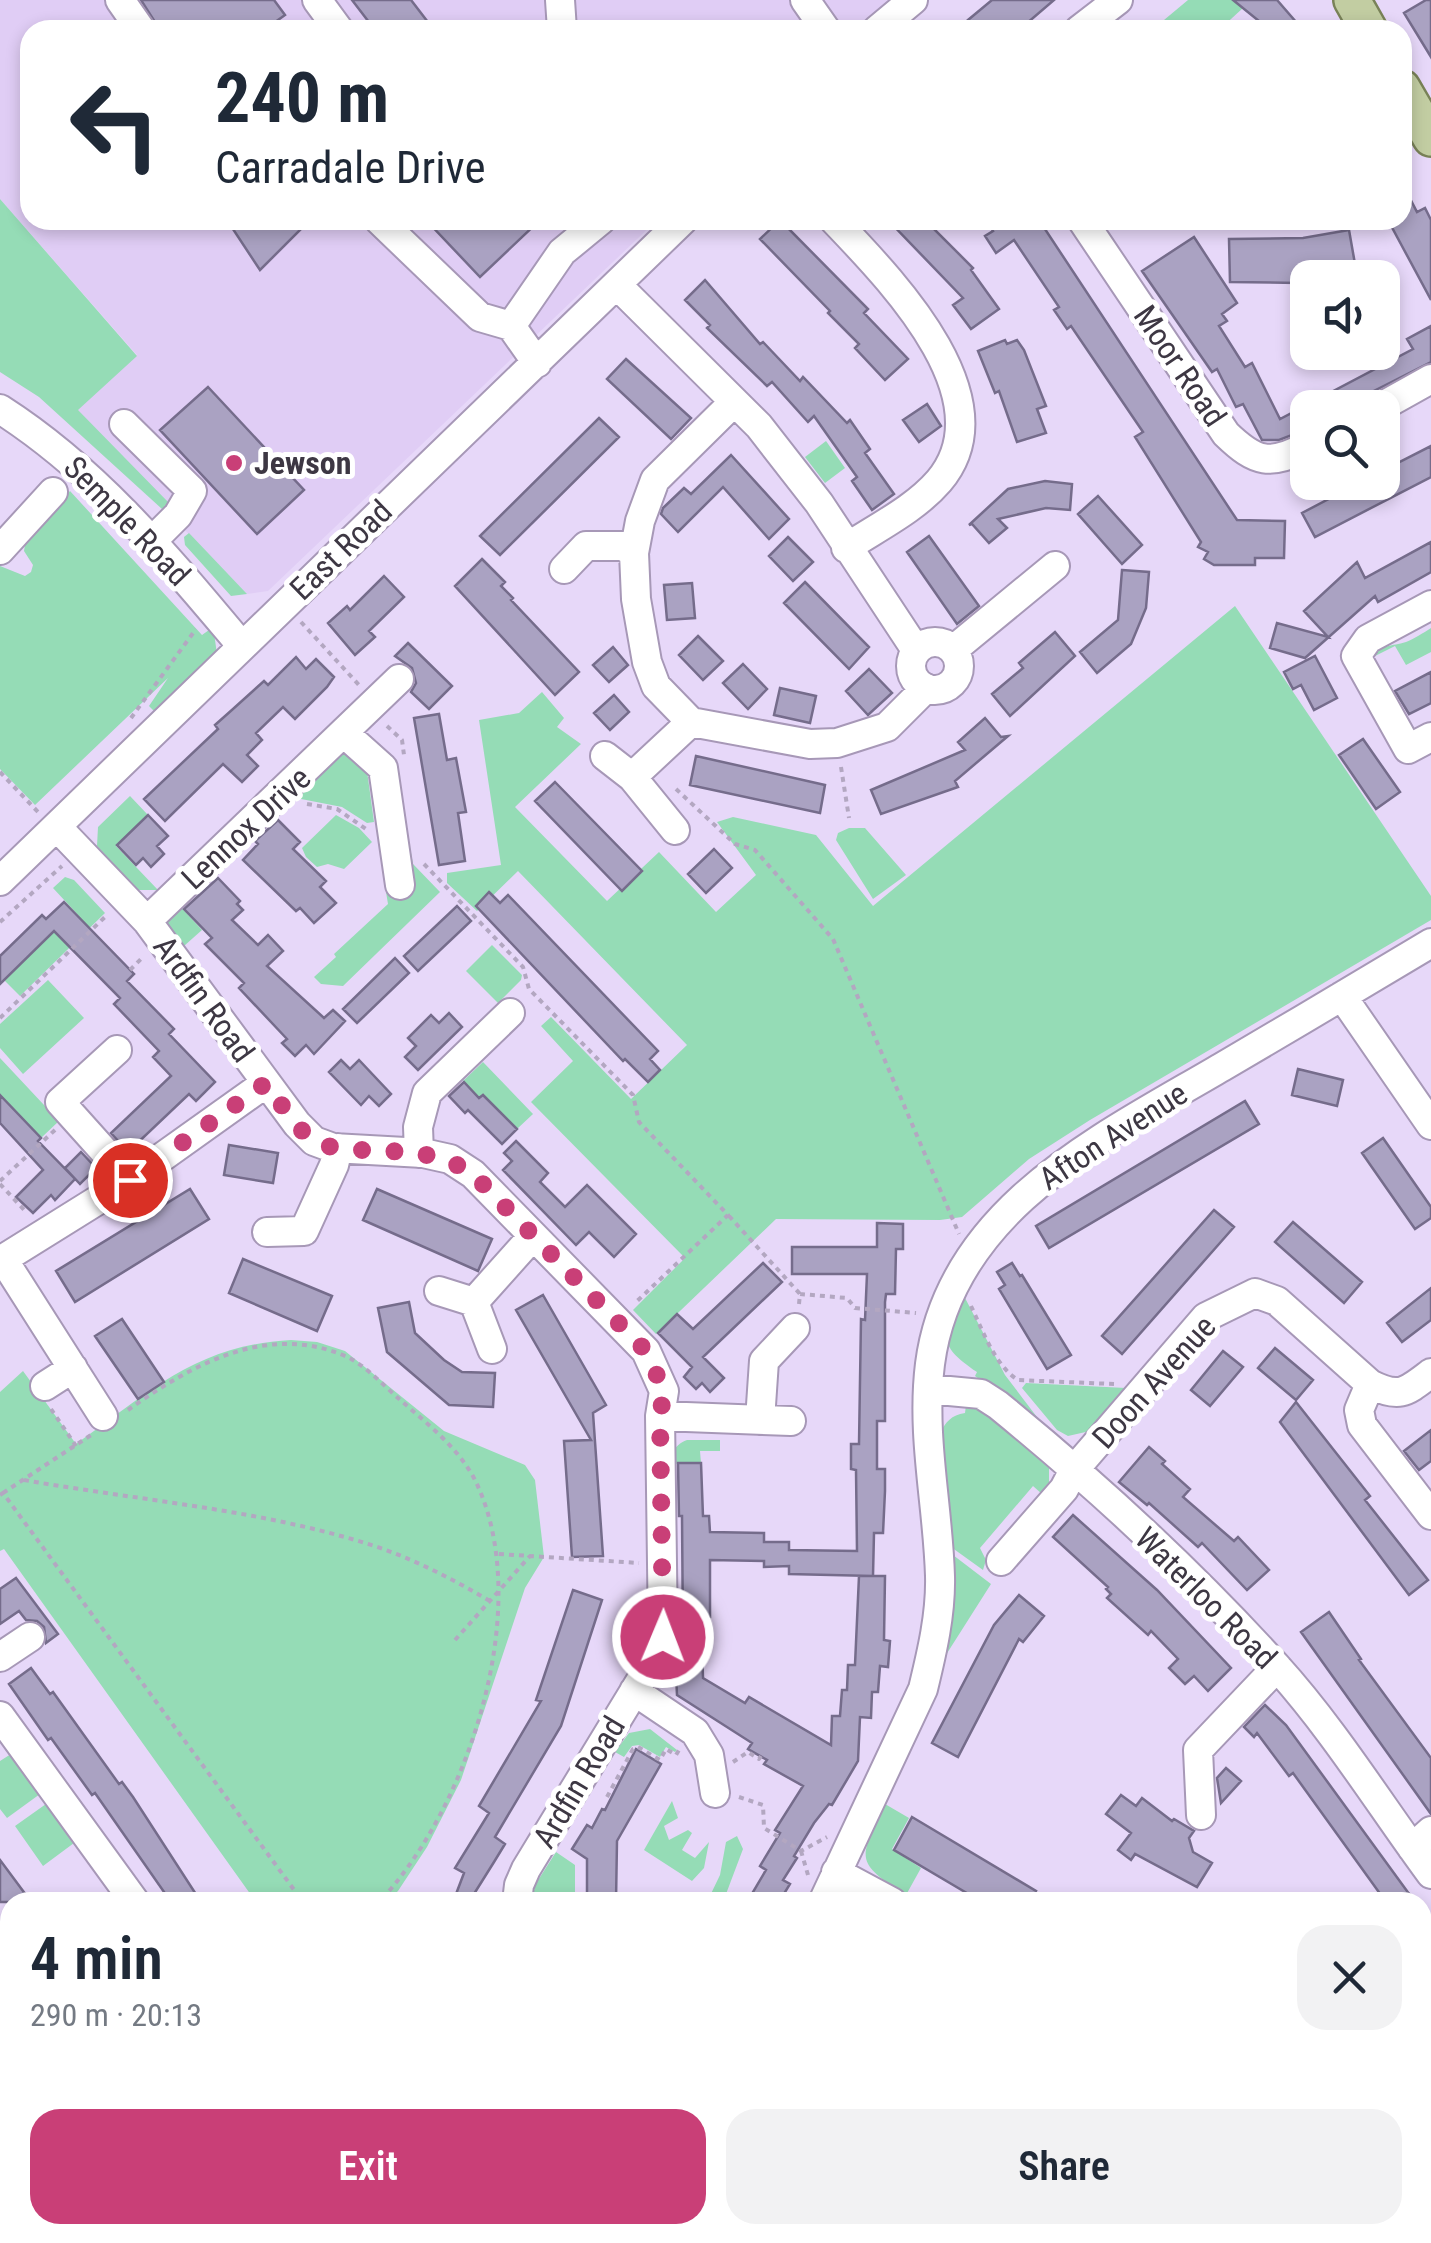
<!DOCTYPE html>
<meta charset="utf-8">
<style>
:root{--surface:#fff;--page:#f2f2f3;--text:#1f2937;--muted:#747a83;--accent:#c93f77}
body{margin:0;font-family:"Roboto Condensed",sans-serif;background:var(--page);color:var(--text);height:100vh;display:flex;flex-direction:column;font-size:38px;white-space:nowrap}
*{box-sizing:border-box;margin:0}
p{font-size:32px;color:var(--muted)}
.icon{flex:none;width:55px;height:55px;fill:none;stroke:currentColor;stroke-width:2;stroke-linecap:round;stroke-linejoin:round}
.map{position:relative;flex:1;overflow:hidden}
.details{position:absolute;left:0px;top:1892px;width:1432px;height:352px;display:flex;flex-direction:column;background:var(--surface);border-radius:30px 30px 0 0;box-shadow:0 5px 15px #0003}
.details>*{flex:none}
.guide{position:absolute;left:20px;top:20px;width:1392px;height:210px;border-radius:30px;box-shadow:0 5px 15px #0003;background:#fff;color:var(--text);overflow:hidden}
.tools{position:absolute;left:1290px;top:260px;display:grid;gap:20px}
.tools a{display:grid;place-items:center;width:110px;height:110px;border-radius:20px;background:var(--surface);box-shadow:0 5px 15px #0003;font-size:50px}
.pin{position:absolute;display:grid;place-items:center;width:85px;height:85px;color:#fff;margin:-42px;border:5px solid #fff;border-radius:50%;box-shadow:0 2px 10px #0007}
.me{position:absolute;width:110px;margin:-55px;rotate:1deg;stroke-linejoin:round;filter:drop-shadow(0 0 8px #0008)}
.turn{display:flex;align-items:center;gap:35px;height:210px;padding:0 30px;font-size:45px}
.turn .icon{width:130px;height:130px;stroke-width:2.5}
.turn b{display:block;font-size:70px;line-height:85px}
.round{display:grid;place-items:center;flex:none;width:105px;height:105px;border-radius:30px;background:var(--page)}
.head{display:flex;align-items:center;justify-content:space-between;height:170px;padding:0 30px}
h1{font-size:60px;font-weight:600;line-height:75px}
.button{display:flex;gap:20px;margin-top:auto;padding:20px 30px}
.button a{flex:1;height:115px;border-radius:30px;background:var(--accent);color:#fff;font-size:40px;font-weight:600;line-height:115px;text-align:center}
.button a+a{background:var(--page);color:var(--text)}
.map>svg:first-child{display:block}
.built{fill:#e0cdf5}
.green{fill:#95dcb6}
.building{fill:#aaa2c2;stroke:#756c8b;stroke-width:2.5}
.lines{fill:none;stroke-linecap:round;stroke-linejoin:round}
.minor-casing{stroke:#a798b7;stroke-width:32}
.major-casing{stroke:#798258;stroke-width:40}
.path{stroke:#b3a7c1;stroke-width:4;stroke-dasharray:5 5;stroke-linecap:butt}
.minor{stroke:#fff;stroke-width:28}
.major{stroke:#c2cda2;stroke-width:35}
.route{stroke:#c93f77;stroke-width:18;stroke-dasharray:0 32.4}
.poi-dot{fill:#c93f77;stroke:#fff;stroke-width:4}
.labels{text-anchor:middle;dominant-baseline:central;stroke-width:10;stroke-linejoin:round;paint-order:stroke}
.street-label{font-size:32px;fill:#3d3743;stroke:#fff}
.poi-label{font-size:32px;font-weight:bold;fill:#3d3743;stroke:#fff;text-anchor:start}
</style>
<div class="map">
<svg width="1431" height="2243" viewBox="0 0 1431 2243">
<rect width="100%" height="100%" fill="#e7d8f9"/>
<path class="built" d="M0 0H902L866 30H30V220H657L268 591 247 594 70 412 137 355 0 199Z
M654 2235H904L917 2243H648Z"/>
<path class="green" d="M1188 0H1236L1243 8 1219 30H1173L1164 20Z
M0 199 137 356 78 410 169 503 162 509 39 397 0 372Z
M826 441 845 468 825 483 805 457Z
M70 491 202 635 209 630 214 633 217 654 155 712 149 706 168 678 35 805 0 769V566L25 576 31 572 33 565 24 551 25 545Z
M189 533 247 594 231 596 185 545 184 537Z
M1235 606 1431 896V920L1090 1120 1029 1159 962 1217 940 1220 776 1219 656 1334 633 1310 685 1258 531 1102 573 1061 541 1026 551 1017 631 1099 687 1045 518 871 477 911 447 883V873L501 865 479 720 519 713 542 692 564 718 557 727 581 744 515 807 607 901 659 852 716 912 756 875 717 822 733 817 816 835 873 906Z
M1431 628V652L1406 665 1395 646 1373 657C1383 643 1391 647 1406 642 1414 639 1423 633 1431 628Z
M347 749 367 771 374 822 367 823 342 807 296 798 295 794 325 754Z
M130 796 148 815 116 846 158 890H137L97 846 98 827Z
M336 815 359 828 372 842 344 869 328 864 317 867 306 857 302 848Z
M849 828H865L906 875 873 899 836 840 838 833Z
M407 831 413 864 440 892 343 986 321 984 314 977 336 957 334 954 388 904 386 892 405 888 397 832Z
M65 877 74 880 105 913 20 996 4 980 56 929 61 934 79 916 53 888Z
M178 904 202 930 184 946 167 925 168 917Z
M492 945 522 975 521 980 498 1003 466 971Z
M48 980 84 1018 23 1074 0 1048V1024Z
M0 1058 59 1121 41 1138 0 1095Z
M483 1062 533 1114 517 1129 484 1095 479 1098 463 1081Z
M964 1296 1005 1375 1043 1425 975 1376 977 1372C935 1343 944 1338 964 1296Z
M291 1340 317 1342 345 1351 444 1431 525 1465 535 1480 544 1557 525 1588 461 1780 427 1847 398 1891 386 1902H256L4 1549 0 1551V1392L23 1371 76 1444C150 1392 196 1345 291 1340Z
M1026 1383 1126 1388 1090 1431 1068 1436 1057 1430 1022 1388Z
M966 1405 976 1406 986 1413 1049 1468V1485L1042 1494 1033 1486 980 1548 986 1560 983 1570 951 1547 940 1433C946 1422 951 1415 965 1413Z
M687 1440H720V1451H700L701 1463 674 1464 675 1491H671C671 1470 665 1448 687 1440Z
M953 1555 991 1584 944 1658Z
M650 1729 677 1750 675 1752 666 1747 660 1757 639 1745 632 1746 624 1757 615 1752 629 1733Z
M11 1754 40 1794 7 1818 0 1809V1761Z
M672 1801 678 1818 664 1826 669 1840 688 1830 692 1833 682 1850 695 1858 709 1842 704 1868 692 1881 644 1850Z
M46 1804 74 1843 43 1866 15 1826Z
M885 1804 909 1818 892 1849 921 1868 906 1895C852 1861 860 1859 885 1804Z
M737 1836 743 1849 723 1902H707L720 1875 726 1842Z
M556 1852 575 1865V1902H532L535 1885Z"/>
<path class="building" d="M141 0H274L285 15 264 30H160Z
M352 0H411L434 30H375Z
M992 0H1054L1019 30H976L968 20Z
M1233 0H1277L1303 30H1270Z
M1426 0H1431V57L1404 13Z
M1402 183 1417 212 1425 208 1431 220V300L1388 220H1402Z
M227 220H310L260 270Z
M426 220H540L480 277Z
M780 220 868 309 864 313 908 359 885 380 855 348 859 344 828 313 830 311 760 239Z
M888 220H925L973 268 971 270 999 309 971 329 953 305 963 298Z
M986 220H1039L1237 520 1285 521 1284 558H1255V565H1214L1204 559 1208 552 1198 547 1201 542 1135 437 1143 432 1071 326 1067 329 1054 310 1059 307 1014 240 996 253 985 236 993 231Z
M1349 230 1355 264 1315 271 1316 278H1308V282L1299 283 1230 282 1229 239 1303 238Z
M1194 237 1237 303 1222 314 1227 321 1219 326 1245 367 1252 363 1280 419 1413 349 1407 339 1431 326V362L1370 393 1359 408H1308V429L1279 440H1262L1243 404 1236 407 1217 369 1212 372 1142 271Z
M705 280 760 344 763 342 800 381 803 377 847 423 850 420 870 449 865 453 894 494 872 510 852 481 857 477 814 416 808 422 772 382 767 386 707 328 710 325 685 300Z
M1005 340 1007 344 1017 340 1024 350 1046 406 1037 409 1046 433 1017 442 999 391 995 393 978 351Z
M626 359 691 418 671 439 607 379Z
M208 387 304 490 257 534 160 430Z
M927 404 941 426 919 442 903 420Z
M599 418 619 437 500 555 480 536Z
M1431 446V477L1315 537 1302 513 1361 482H1382V471Z
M731 455 789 519 769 539 723 487 678 532 661 514 663 508 684 488 691 494Z
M1045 481 1072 484 1070 510 1046 508 998 519 1007 528 989 543 972 524 969 525 1008 489Z
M1098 496 1142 545 1122 564 1078 514Z
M929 536 979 606 957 624 907 552Z
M788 537 813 562 793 581 769 556Z
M1431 542V572L1378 602 1375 596 1305 658 1270 648 1277 623 1328 637 1304 611 1357 562 1365 578Z
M482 559 505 582 501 586 513 598 511 600 579 672 555 695 455 586Z
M1122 570 1149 572 1146 608 1131 644 1097 673 1080 652 1118 620Z
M384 576 404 597 369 631 375 637 355 655 328 623 347 606 350 610Z
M805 582 869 647 849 669 784 603Z
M692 583 695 618 667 620 664 585Z
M1055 632 1075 656 1010 716 992 694 1023 668 1019 663Z
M698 636 723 661 703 680 679 655Z
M408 643 452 686 429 709 411 692 416 683 412 668 395 656Z
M613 647 628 665 609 682 593 665Z
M1315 656 1337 698 1314 710 1301 685 1293 689 1284 672Z
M296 657 306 669 316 659 334 677 327 687 295 719 283 707 256 733 262 740 247 755 258 766 242 782 223 764 165 821 144 799 218 729 215 725 233 709 264 681 268 685Z
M743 664 767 689 748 709 723 683Z
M869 669 892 693 868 715 846 691Z
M1431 672V703L1409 714 1395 691Z
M780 688 816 696 810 723 774 715Z
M614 695 629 712 610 730 594 713Z
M439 714 447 760 456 758 466 812 458 813 465 861 439 865 414 718Z
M985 718 1001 737 1008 736 955 781 958 787 881 814 871 790 965 750 958 742Z
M1363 739 1400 792 1376 809 1339 755Z
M696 756 825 785 820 813 690 785Z
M555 782 642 871 622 891 535 801Z
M148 815 168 836 157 846 164 854 151 867 143 858 136 865 117 845Z
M278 820 300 842 293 849 326 881 320 887 336 903 314 923 300 908 296 911 243 860 258 844 255 841Z
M714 849 732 868 706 893 688 874Z
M218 878 240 901 237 904 243 910 232 920 258 945 268 935 283 951 267 966 324 1018 333 1010 345 1021 314 1054 306 1045 295 1056 282 1043 287 1039 239 988 244 983 205 944 212 938 184 909Z
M489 892 500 903 508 895 658 1051 650 1059 660 1070 648 1082 625 1059 623 1061 476 906Z
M64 902 134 974 127 981 174 1029 169 1034 215 1082 196 1101 189 1094 128 1152 111 1133 171 1076 153 1057 159 1051 114 1004 120 998 54 931 0 984V956L42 915 46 919Z
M457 906 471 921 418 971 404 956Z
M395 958 409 973 357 1023 343 1009Z
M449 1013 462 1027 418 1070 405 1057 416 1046 408 1038 431 1015 439 1023Z
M341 1060 350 1069 359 1060 391 1094 379 1106 369 1096 361 1105 329 1072Z
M1298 1069 1343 1080 1337 1106 1292 1095Z
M464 1082 479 1098 483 1095 517 1129 502 1144 468 1110 465 1113 449 1096Z
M0 1095 41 1138 38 1141 75 1179 55 1200 51 1195 33 1213 16 1197 43 1170 0 1123Z
M1245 1101 1259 1124 1049 1248 1036 1226Z
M1383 1138 1431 1207V1218L1415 1229 1362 1153Z
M516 1141 548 1173 540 1182 565 1207 587 1185 636 1234 614 1257 589 1232 576 1245 503 1170 512 1161 504 1153Z
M229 1145 278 1153 273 1183 224 1175Z
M81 1152 96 1168 80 1184 65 1168Z
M190 1189 209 1219 75 1302 56 1271Z
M377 1189 492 1239 478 1271 363 1220Z
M1214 1210 1234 1227 1122 1354 1102 1336Z
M1293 1222 1362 1282 1344 1303 1275 1242Z
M877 1223 903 1224V1249H896L895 1294H886L885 1302V1421H877V1469H885V1491L883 1533H874L873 1576 789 1574V1566L764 1567V1561L710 1560V1617H701L703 1678 745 1703 749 1697 831 1745 832 1716H840L842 1690H847L848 1665H855L859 1576H885L884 1640 890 1641 888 1667 880 1666 878 1692H872L871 1718 860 1717 858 1761 832 1805 829 1804 814 1823 794 1856 797 1858 783 1880 790 1884 779 1902H754L758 1895 753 1892 766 1870 760 1866 780 1833 775 1830 803 1786 764 1764 767 1760 748 1749 752 1743 677 1695 675 1652 680 1636H683L682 1516H679L678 1463H701L703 1516H709L710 1532 764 1533V1542H789V1550L857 1551 856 1470 851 1469V1444H859L861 1319 865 1320 867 1274H792V1247H877Z
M243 1259 332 1296 317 1331 229 1293Z
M763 1263 782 1282 703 1357 724 1378 710 1392 702 1383 696 1389 684 1377 692 1367 658 1333 677 1314 693 1329Z
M1012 1263 1020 1276 1022 1275 1071 1355 1047 1369 999 1289 1005 1285 997 1272Z
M1431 1288V1320L1402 1342 1387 1323Z
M543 1295 606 1405 593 1413 603 1556 572 1557 564 1441 591 1440 516 1310Z
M409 1302 415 1333 444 1360 462 1372 495 1373 493 1407 449 1405 387 1352 378 1308Z
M122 1319 164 1382 138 1399 95 1336Z
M1275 1348 1313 1380 1296 1400 1258 1368Z
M1223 1351 1243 1367 1210 1406 1191 1390Z
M1296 1402 1370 1496 1365 1500 1428 1580 1409 1595 1280 1422Z
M1431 1430V1461L1419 1470 1404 1451Z
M1149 1447 1165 1461 1162 1464 1190 1489 1183 1497 1234 1541 1238 1537 1269 1570 1247 1590 1202 1543 1198 1547 1149 1503 1147 1505 1119 1482Z
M1073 1515 1157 1590 1231 1668 1208 1691 1194 1676 1185 1684 1169 1668 1178 1659 1151 1631 1148 1635 1107 1598 1111 1594 1106 1589 1108 1587 1053 1537Z
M16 1578 58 1634 46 1643 44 1627 37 1621 26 1620 19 1611 0 1624V1589Z
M573 1590 602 1600 561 1726 495 1837 505 1844 494 1862 469 1902H453L464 1873 455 1868 489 1813 479 1806 541 1701 536 1700Z
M1019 1595 1044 1616 1023 1642 1019 1639 958 1757 932 1743 994 1625Z
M1329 1612 1361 1659 1359 1660 1431 1758V1814L1301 1632Z
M31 1668 50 1694 53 1692 119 1784 122 1782 133 1797 201 1902H171L95 1793 92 1795 51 1738 48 1740 9 1684Z
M1265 1705 1286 1725 1415 1902H1386L1293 1773 1289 1776 1257 1733 1254 1737 1244 1727Z
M636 1749 661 1764 617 1841 616 1902H587V1859L572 1849 587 1825 592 1828 602 1809 605 1810Z
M1226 1768 1241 1781 1221 1803 1217 1778Z
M1121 1795 1136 1806 1142 1798 1172 1821 1174 1819 1194 1831 1189 1838 1193 1852 1212 1863 1197 1887 1135 1854 1131 1860 1118 1850 1131 1833 1106 1814Z
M912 1817 1036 1891 1029 1902H982L894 1850Z
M0 1860 26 1895 15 1902H0Z"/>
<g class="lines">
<g class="minor-casing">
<path id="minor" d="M120 0 141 30
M317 0 339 30
M560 0 562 30
M805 0 826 30
M877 30 913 0
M1079 30 1118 0
M379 220 480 317 511 326
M834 220C888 277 1009 398 939 481 915 509 876 528 846 548
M1082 220 1226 434C1256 463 1270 466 1308 446
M618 286 759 426 819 503 916 650
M537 363 511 326 562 252 601 220
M733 403 655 480 640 521 634 553 636 599 647 662 656 686 691 722 810 744 837 743 887 727 926 688
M1379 408 1431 379
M0 409C97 471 168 558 241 645
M124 424 192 491 178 515 153 540
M0 550 53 492
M564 569 586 546H623L634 553
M1431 605 1368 639 1356 656 1408 749 1431 737
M911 666a24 24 0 1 1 48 0a24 24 0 1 1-48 0Z
M953 650 1055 566
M345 734 383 768 400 885
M605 756 632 777 675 830
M632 777 691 722
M57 827 147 921 297 1124 314 1141 333 1148 423 1153 450 1159 473 1174 646 1351 664 1391 660 1416 663 1637 649 1667 526 1869 519 1885 517 1902
M0 881 683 220
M147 921 399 679
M1342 996 1431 1125
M117 1050 60 1102 130 1180
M419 1153 418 1127 427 1093 510 1013
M267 1232 304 1231 334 1165 338 1148
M3 1259 103 1416
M0 1261 130 1180 266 1083
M439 1291 474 1302
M492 1349 474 1302 533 1236
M1370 1384 1359 1410 1362 1425 1431 1515
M45 1386 73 1368
M928 1389 981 1394 998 1405C1096 1485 1191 1572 1276 1666 1334 1730 1380 1805 1431 1874
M660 1416 791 1421
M760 1420 764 1361 795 1328
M1001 1561 1064 1489 1074 1470 1206 1317 1255 1293 1277 1301 1370 1384C1400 1399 1406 1392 1431 1373
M0 1657 30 1637
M634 1691 695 1732 709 1755 715 1793
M0 1716 135 1902
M1201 1815 1198 1750 1277 1667
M1412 1848 1431 1831
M836 1872 892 1902
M823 1902 923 1689C932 1652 941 1614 940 1576 938 1505 921 1436 930 1364 950 1209 1103 1137 1222 1067 1292 1026 1361 985 1431 943
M0 2154 10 2168
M1422 2216 1431 2221
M58 2235 64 2243
M300 2235 305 2243
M1198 2235 1203 2243
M27 2243 33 2235
M626 2243 632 2235
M708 2243 713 2235"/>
</g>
<g class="major-casing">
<path id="major" d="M1352 0 1369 30
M1402 88 1431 138"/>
</g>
<path class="path" d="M301 622 359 685
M131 718 196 629
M387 726 402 740 404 755
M841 767 849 818
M0 772 38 812
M676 789 735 844 755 850 833 939 959 1234
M307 804 337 809 366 829
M424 864 523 967 529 989 633 1095 639 1122 728 1215 634 1304
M0 922 62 866
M130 970 142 958
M0 1018 106 916
M0 1181 55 1130
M0 1184 27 1213
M729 1216 800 1294
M799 1304 800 1294 847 1298 855 1308 916 1313
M971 1306C982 1329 995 1366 1018 1380L1114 1384
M51 1409 76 1446
M128 1410C190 1366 266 1322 345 1356 364 1364 382 1384 398 1398 425 1422 458 1447 475 1480 536 1604 469 1808 379 1902
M24 1480C137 1500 255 1509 365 1543 408 1556 451 1578 490 1601
M3 1493 91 1435
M0 1495 3 1493 303 1902
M499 1554 639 1563
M455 1640 530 1556
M733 1762 748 1752 759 1759 761 1756
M607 1797 633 1749 638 1747 660 1760 666 1749 676 1755 679 1750
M739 1797 763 1805 764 1828 801 1851 827 1837
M801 1851 808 1875
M493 2235 498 2243"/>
<use href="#minor" class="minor"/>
<use href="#major" class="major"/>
</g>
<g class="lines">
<path class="route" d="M130 1180 266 1083C281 1102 295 1130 316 1141 330 1149 346 1149 362 1150 405 1152 436 1150 473 1174L646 1351 664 1391 660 1416 663 1637"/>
</g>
<circle class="poi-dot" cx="234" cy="463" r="10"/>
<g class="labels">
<g class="street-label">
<text transform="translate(1180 366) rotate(56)">Moor Road</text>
<text transform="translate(127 521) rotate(46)">Semple Road</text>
<text transform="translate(341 550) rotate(-44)">East Road</text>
<text transform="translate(246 828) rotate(-43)">Lennox Drive</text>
<text transform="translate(204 999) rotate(54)">Ardfin Road</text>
<text transform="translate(1113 1136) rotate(-33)">Afton Avenue</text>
<text transform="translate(1154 1382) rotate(-48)">Doon Avenue</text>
<text transform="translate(1206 1598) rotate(45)">Waterloo Road</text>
<text transform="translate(579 1782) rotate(-59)">Ardfin Road</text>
</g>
<g class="poi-label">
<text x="254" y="463">Jewson</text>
</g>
</g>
</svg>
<div class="tools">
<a><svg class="icon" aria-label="sound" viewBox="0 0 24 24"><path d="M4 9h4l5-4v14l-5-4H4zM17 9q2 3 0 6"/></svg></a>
<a><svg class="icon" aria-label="search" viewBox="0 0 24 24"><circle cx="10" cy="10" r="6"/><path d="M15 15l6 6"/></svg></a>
</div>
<div class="pin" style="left:130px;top:1180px;background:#d93025"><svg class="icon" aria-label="arrive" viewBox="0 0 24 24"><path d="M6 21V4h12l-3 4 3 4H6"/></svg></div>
<svg class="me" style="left:663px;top:1637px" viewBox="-20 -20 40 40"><circle r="17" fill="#c93f77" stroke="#fff" stroke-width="3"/><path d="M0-11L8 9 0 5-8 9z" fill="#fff"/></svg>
<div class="guide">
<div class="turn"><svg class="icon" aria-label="left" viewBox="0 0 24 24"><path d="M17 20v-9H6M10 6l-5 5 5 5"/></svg><div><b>240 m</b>Carradale Drive</div></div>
</div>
<section class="details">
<div class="head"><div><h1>4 min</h1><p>290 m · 20:13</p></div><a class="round"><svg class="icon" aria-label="close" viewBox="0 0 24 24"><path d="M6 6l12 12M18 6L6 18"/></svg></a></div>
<div class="button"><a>Exit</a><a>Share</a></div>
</section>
</div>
